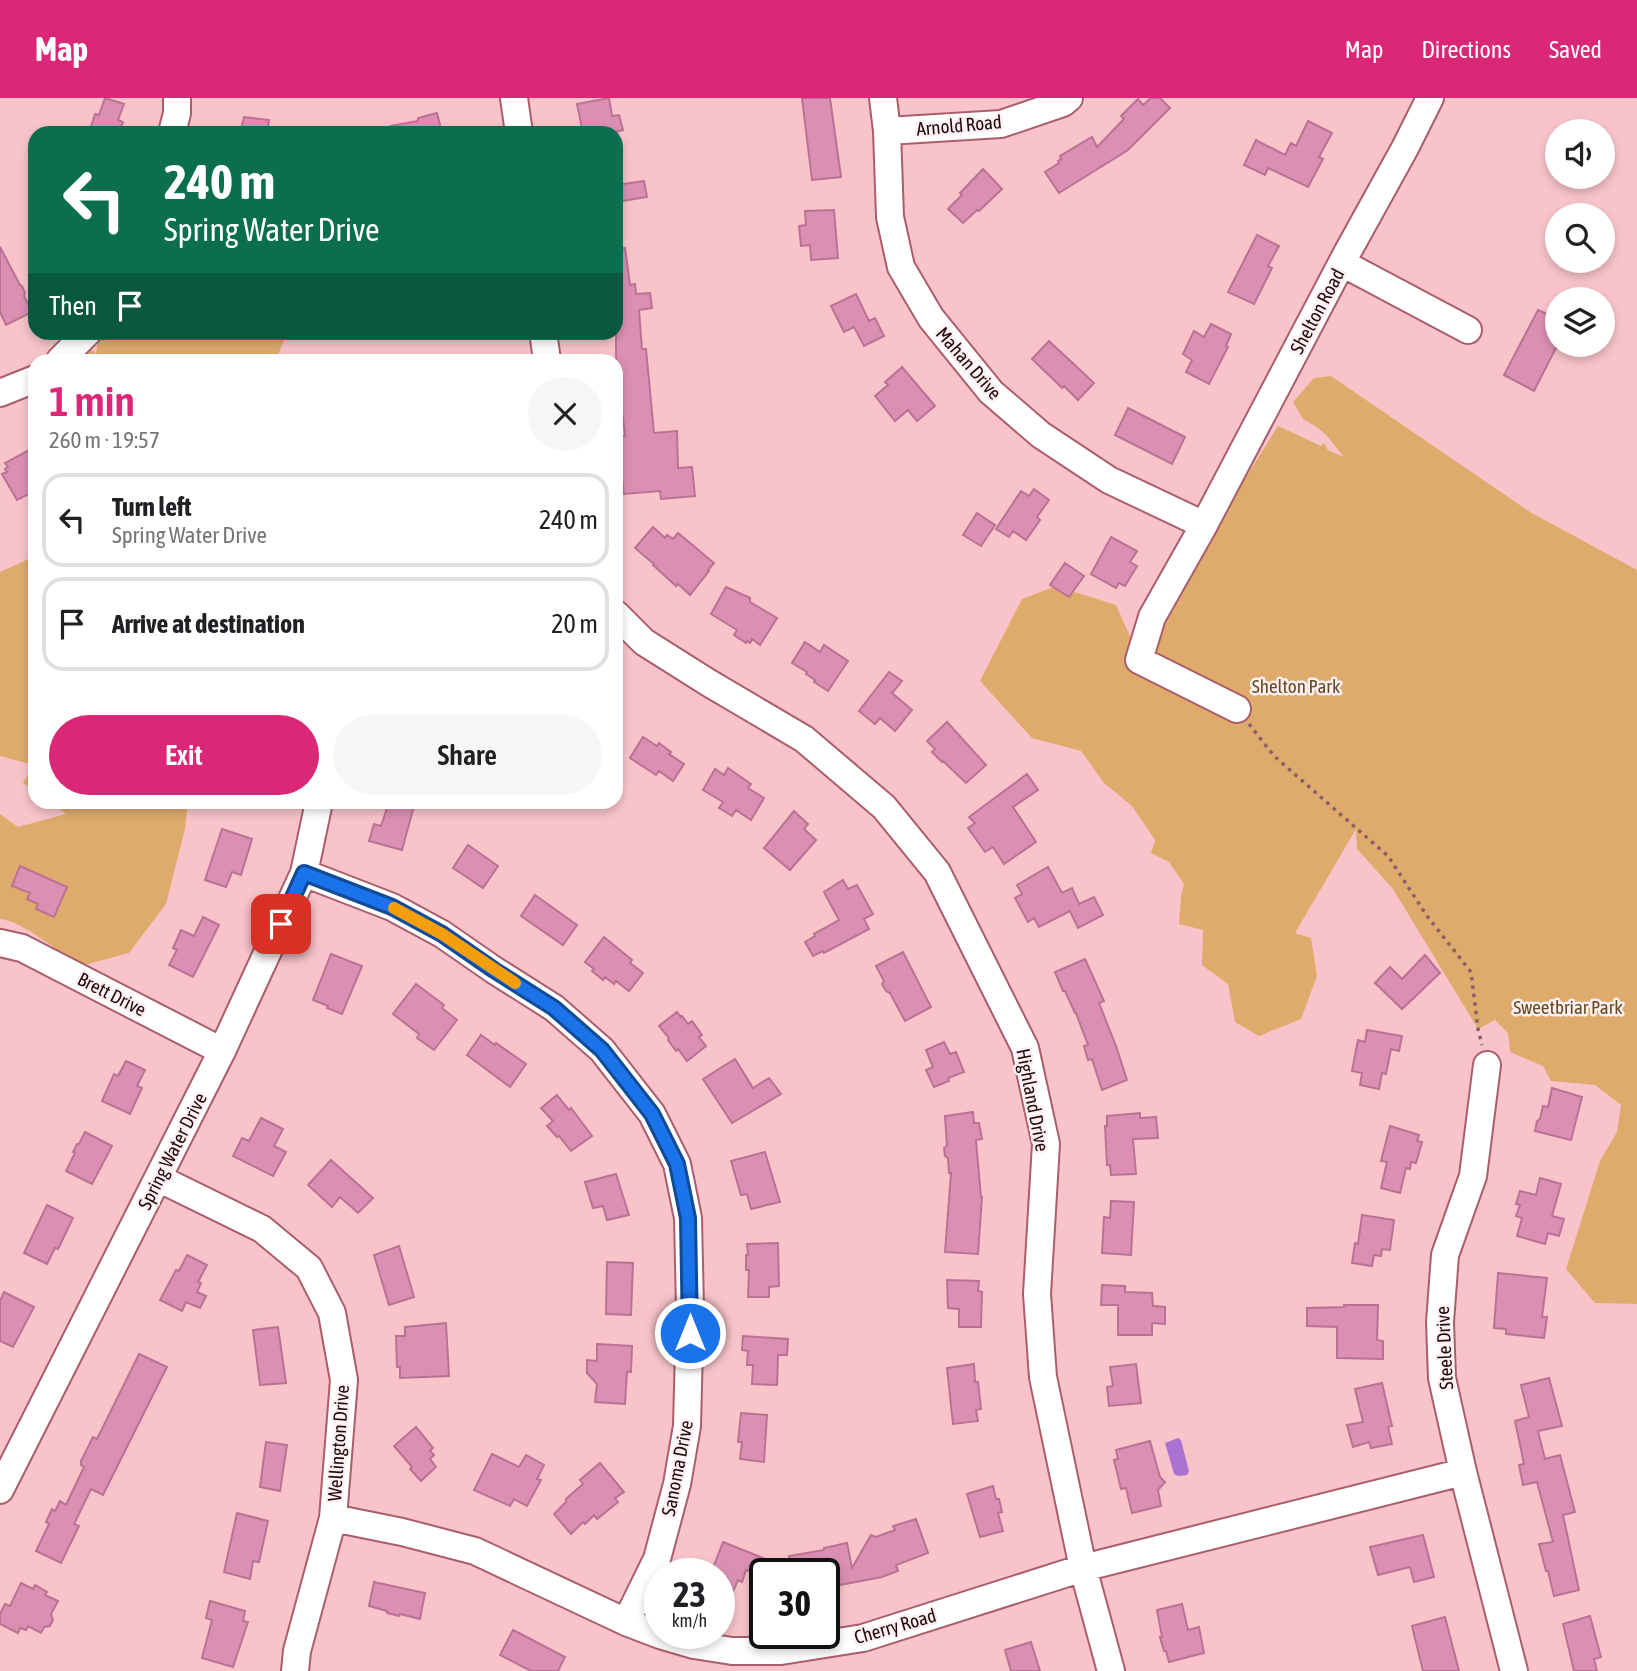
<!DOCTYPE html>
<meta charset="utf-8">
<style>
:root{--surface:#fff;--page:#f6f6f6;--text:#202124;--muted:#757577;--line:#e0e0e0;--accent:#db2777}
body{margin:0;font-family:"Asap Condensed",sans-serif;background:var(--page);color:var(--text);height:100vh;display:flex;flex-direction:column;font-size:26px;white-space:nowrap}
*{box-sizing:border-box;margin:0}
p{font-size:23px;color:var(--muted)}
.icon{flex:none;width:38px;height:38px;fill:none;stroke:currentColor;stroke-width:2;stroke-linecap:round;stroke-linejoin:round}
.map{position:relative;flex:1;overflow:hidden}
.panel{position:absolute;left:28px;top:256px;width:595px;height:455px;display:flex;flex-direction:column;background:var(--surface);border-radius:21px;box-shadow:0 4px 10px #0003}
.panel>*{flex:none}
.hud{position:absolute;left:28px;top:28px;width:595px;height:214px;border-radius:21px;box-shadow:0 4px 10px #0003;background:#0b6e4f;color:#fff;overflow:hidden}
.tools{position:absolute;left:1545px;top:21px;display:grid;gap:14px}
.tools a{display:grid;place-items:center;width:70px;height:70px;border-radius:50%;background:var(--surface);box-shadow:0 4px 10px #0003;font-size:35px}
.speed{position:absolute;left:644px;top:1460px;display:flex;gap:14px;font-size:35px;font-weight:700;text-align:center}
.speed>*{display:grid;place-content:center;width:91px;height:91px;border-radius:50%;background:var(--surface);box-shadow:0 4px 10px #0003;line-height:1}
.speed small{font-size:18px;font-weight:400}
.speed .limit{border:4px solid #111;border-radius:10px;background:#fff;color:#111}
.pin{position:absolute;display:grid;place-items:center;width:60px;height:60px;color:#fff;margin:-30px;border-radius:14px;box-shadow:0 4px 10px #0006}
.me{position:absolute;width:77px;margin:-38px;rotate:0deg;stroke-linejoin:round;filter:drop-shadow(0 0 5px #0008)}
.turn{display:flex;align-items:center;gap:24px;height:147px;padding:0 21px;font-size:32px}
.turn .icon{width:91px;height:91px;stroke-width:2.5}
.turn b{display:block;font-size:49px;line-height:60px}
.then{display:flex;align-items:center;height:66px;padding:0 21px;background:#0003;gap:14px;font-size:26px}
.round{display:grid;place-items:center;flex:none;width:74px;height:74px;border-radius:37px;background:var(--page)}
.headline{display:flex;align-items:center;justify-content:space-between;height:119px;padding:0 21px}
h1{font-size:42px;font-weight:600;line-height:52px;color:var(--accent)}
.button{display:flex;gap:14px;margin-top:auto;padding:14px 21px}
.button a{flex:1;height:80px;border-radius:42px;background:var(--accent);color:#fff;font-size:28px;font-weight:600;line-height:80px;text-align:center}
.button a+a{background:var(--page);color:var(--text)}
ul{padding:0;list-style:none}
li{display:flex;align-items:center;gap:21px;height:94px;margin:0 14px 10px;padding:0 7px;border:4px solid var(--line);border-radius:21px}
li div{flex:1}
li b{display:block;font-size:26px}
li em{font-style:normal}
header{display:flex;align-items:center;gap:42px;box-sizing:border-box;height:98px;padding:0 35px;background:var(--accent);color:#fff}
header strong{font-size:33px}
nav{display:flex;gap:38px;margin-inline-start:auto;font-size:24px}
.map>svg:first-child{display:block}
.green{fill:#dfab6d}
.water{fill:#aa73d1}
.building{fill:#db90b3;stroke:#ba7294;stroke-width:2}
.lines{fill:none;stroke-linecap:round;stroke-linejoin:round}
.minor-casing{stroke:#aa5e6b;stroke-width:30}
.path{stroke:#886066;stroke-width:3.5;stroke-dasharray:3.5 5;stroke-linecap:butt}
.minor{stroke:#fff;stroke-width:26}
.route-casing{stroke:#114b97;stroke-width:18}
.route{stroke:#1a73e8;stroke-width:12}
.slow{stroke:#f59e0b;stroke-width:12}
.labels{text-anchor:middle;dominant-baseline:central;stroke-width:5;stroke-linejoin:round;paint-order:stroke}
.street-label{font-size:19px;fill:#24070d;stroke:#fbf1f2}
.park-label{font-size:19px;fill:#67471f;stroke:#fbf1f2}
</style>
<header>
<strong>Map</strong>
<nav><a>Map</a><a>Directions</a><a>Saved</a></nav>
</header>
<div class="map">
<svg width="1637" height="1573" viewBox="0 0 1637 1573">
<rect width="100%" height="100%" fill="#f8c4ca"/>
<path class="green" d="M99 235H287L276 262H67L82 240 96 256Z
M1331 278 1530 414 1637 472V1206L1595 1205 1566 1171 1600 1063 1617 1034 1621 1007 1595 987 1551 983 1543 968 1510 954 1508 935 1495 922 1478 931 1393 791 1357 751 1356 731 1295 835 1311 840 1317 878 1301 921 1259 938 1235 924 1228 886 1202 867 1203 832 1179 826 1181 798 1184 786 1169 764 1151 755 1155 742 1132 708 1104 685 1081 653 1032 640 980 583 1022 501 1056 488 1116 507 1137 554 1278 328 1321 348 1324 345 1328 352 1344 359 1327 338 1317 329 1303 321 1293 304 1314 280Z
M35 458V693L23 685 33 667 0 658V474Z
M50 704H188L185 731 166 806 129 855 80 868C61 855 22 823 0 821V716L18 729 66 716Z"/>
<path class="water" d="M1178 1340 1181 1342 1189 1373 1187 1377 1178 1378 1174 1376 1165 1345Z"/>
<path class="building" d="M105 0 124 6 118 22 123 24 119 35H89L95 16 99 17Z
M609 0 612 18 619 17 623 32 612 35H583L577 6Z
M802 0H830L841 79 812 82Z
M1151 0H1160L1170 10 1128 52 1059 95 1045 74 1059 65 1058 63 1061 61 1060 58 1092 39 1097 49 1124 21 1121 18 1138 1 1143 7Z
M437 15 442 35H391L390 28 418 23V20Z
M244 19 269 22 267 35H240Z
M1308 23 1332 35 1319 59 1323 61 1308 89 1268 70 1265 77 1244 67 1256 42 1285 57 1291 45 1296 48Z
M983 71 1002 91 979 113 977 112 963 125 948 111 962 97 960 95Z
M644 83 647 99 616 104V87Z
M834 112 838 160 811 162 810 147 801 148 799 128 806 127 805 113Z
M1257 137 1279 148 1268 168 1272 170 1254 206 1228 194Z
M0 149 20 187 22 188 25 195 24 198 32 214 6 227 0 214Z
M625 150 630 187 635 186 636 196 650 195 652 210 639 212 642 251H646L654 335 677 333 678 370 692 369 695 398 661 401 660 393 624 396 617 338H625L621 304 617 305 616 292V286H619L616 258V151Z
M856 196 869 223 875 220 884 238 864 248 854 229 844 234 831 208Z
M1538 212 1558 221V246L1534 293 1504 277Z
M1211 226 1231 236 1226 248 1228 249 1209 286 1186 274 1192 262 1183 256 1194 233 1204 239Z
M1049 243 1094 285 1078 302 1064 288 1062 290 1056 284 1032 261Z
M902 269 935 308 917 323 908 312 895 323 875 298 888 287 885 284Z
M1128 310 1185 339 1172 366 1115 337Z
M35 349V393L17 402 2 376 7 374 5 371 8 369 5 365Z
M1034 391 1049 402 1037 419 1040 422 1026 442 1013 433 1009 439 996 431 1021 393 1029 398Z
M977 415 995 427 981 448 963 437Z
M653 429 665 440 667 437 673 441 678 435 714 465 708 472 709 473 690 497 678 486 676 488 653 467 654 466 635 450Z
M1111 439 1137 453 1130 464 1137 468 1125 488 1119 485 1116 490 1091 476Z
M1065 465 1084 478 1069 499 1050 487Z
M726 489 750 500V504L777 520 760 547 752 541 750 545 747 543 746 545 734 537 737 532 711 516Z
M805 544 820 554 824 547 848 563 828 593 814 584 815 582 806 576 807 574 792 565Z
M889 574 902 583 892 595 912 612 895 633 880 620 875 626 859 613Z
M947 624 986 667 966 685 943 663 942 664 932 654 935 651 927 643Z
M643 639 657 648 659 645 671 654 669 656 684 666 673 683 659 673 656 677 630 660Z
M728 670 751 686 748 690 764 700 751 722 736 712 732 718 719 710 723 704 703 692 715 671 724 677Z
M1027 676 1038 692 1013 709 1036 744 1004 766 993 749 985 754 968 730 975 725 969 719Z
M389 704H397L414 708 402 752 369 743 374 726 381 728Z
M794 713 808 726 804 731 816 742 790 772 764 750Z
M222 731 252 741 241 777 232 774 226 789 205 782Z
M468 747 498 768 483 790 453 770Z
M20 768 67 789 54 819 36 811 38 806 27 801 30 795 12 788Z
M1048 769 1062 795 1072 790 1079 806 1094 799 1103 817 1078 830 1070 813 1039 829 1034 820 1028 824 1015 800 1022 796 1017 787Z
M843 782 848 791 857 787 873 816 864 821 869 831 824 855 823 853 813 858 805 844 815 838 814 836 839 822 824 794Z
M535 797 577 827 563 847 521 818Z
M203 819 219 827 193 879 169 867 177 852 173 850 181 832 194 838Z
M604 839 632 862 630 865 643 875 629 893 616 883 614 886 605 879 603 882 592 873 594 871 585 864Z
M903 854 931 909 905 923 890 895 886 893 882 886 884 883 876 868Z
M331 856 362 868 342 916 327 910 328 908 313 902Z
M1425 857 1440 875 1402 911 1375 885 1390 869 1402 881Z
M1085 861 1104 903 1099 905 1116 948 1127 982 1102 992 1092 961 1088 962 1084 948 1088 947 1076 915H1075L1065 893H1063L1055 874Z
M416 886 444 907 442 910 457 922 434 952 417 940 419 936 393 916Z
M677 914 681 919 682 918 688 926 692 923 702 937 699 939 706 948 687 963 678 951 676 953 668 942 669 940 659 928Z
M1367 932 1402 938 1399 953 1391 951 1386 976 1382 975 1379 991 1360 987 1362 975 1352 973 1358 942 1365 944Z
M481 937 495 947 496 945 526 966 510 989 467 957Z
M944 944 950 956 956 954 964 974 948 980 949 983 934 989 926 972 933 969 926 952Z
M735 961 753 990 769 980 781 996 732 1025 703 981Z
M126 963 145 972 137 988 142 990 130 1016 102 1003 114 976 118 978Z
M1552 990 1582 999 1571 1042 1535 1033 1537 1023 1540 1021 1543 1008 1548 1009Z
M557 997 569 1012 571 1010 592 1038 571 1053 559 1038 557 1039 547 1028 553 1023 541 1010Z
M973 1014 974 1025H979L982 1041 976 1042 981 1099H982L978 1156 945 1154 951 1075H949L948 1060 945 1058 944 1050 947 1048 945 1018Z
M1140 1015V1020L1156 1019 1158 1040 1133 1041 1136 1076 1111 1077 1110 1067H1107L1105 1028H1107V1018Z
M261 1020 283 1031 274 1048 286 1054 273 1078 233 1058 242 1040 249 1043Z
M1390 1028 1419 1037 1417 1043 1422 1044 1416 1065 1411 1064 1410 1071 1406 1070 1400 1095 1381 1090 1387 1064 1381 1063Z
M85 1034 112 1048 92 1086 66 1073 75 1055 73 1054 77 1046H79Z
M765 1054 780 1104 751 1111 747 1096 741 1097 731 1063Z
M331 1062 373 1100 358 1115 340 1099 332 1109 308 1087Z
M616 1076 629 1117 607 1122 603 1108 593 1110 585 1084Z
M1540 1080 1561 1086 1552 1118 1564 1121 1559 1138 1548 1135 1545 1146 1517 1138 1522 1120 1516 1118 1520 1107 1516 1106 1520 1093 1536 1097Z
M1111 1103 1134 1104 1131 1157 1102 1155 1104 1119 1110 1120Z
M47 1107 73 1120 58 1151 55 1150 47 1166 24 1155Z
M1362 1117 1394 1122 1390 1152 1382 1151 1381 1158 1374 1157 1372 1168 1352 1165 1355 1145 1358 1146Z
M778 1145 779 1188 769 1189V1199H748L749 1172H746V1157H748L747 1146Z
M399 1148 414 1199 389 1207 374 1157Z
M187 1157 207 1167 198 1184 201 1185 197 1194 206 1198 200 1210 186 1204 182 1213 160 1202 176 1172 179 1173Z
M607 1164 633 1165 631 1217 606 1216Z
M1498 1175 1547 1180 1542 1219H1547L1544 1240 1506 1236V1231L1494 1230Z
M947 1182 979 1183 978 1193 982 1194 981 1229H959V1211L948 1210Z
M1102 1187 1125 1188V1194L1152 1195 1153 1208 1165 1209V1226L1152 1225V1237H1118V1207H1101Z
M4 1194 34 1209 13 1249 0 1243V1203Z
M1344 1207H1378L1377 1242 1383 1243V1261L1337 1260V1229L1307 1228V1210L1344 1209Z
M446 1225 449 1278 400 1280V1269H397L396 1238H405V1229Z
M278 1229 286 1285 260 1287 253 1232Z
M743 1238 788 1241 787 1257H778L777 1287 752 1286 753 1267H747L748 1253 742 1252Z
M597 1246 632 1248 631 1274H627L625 1306 595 1304 597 1286 587 1275V1262L597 1263Z
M139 1256 167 1269 103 1397 91 1391 74 1426 79 1428 61 1465 36 1453 49 1426 46 1424 52 1411 55 1413 60 1403 66 1407 84 1369 81 1367V1363L93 1339 97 1341Z
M974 1266 975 1284H978L981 1311 976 1312 978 1323 953 1326 947 1270Z
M1136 1266 1141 1305 1109 1308 1107 1289 1113 1288 1110 1269Z
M1549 1280 1562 1328 1538 1333 1545 1361 1560 1357 1575 1414 1563 1417 1579 1492 1554 1498 1548 1473H1546L1539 1446 1553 1444 1537 1384 1523 1387 1519 1367 1524 1366 1515 1323 1529 1319 1521 1287Z
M1382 1285 1392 1328 1388 1329 1392 1346 1371 1350 1369 1344 1353 1349 1347 1327 1363 1324 1355 1291Z
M741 1315 767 1317 764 1364 740 1361 742 1344H738Z
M416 1329 433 1350 430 1353 434 1357 430 1361 436 1369 421 1383 410 1371 412 1369 394 1348Z
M1150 1343 1160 1379 1165 1384 1158 1392 1161 1408 1132 1415 1126 1390 1121 1391 1114 1362 1118 1361 1116 1352Z
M266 1344 287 1347 280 1393 260 1389Z
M492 1356 519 1369 526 1357 544 1367 537 1381 541 1382 527 1408 514 1401 510 1408 474 1392Z
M600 1365 624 1394 615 1400 618 1404 597 1421 594 1417 585 1426 583 1424 571 1436 554 1416 566 1404V1401L583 1386 580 1382Z
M993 1388 996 1401H999L1002 1414 998 1415 1003 1433 980 1439 967 1396Z
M237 1415 268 1423 259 1464 253 1463 250 1481 224 1474Z
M916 1421 928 1455 896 1467 898 1473 882 1479 824 1490V1475H793L789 1458 824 1452V1450L847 1445 852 1470 871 1437 876 1439 895 1432 893 1428Z
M1423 1437 1434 1479 1414 1484 1410 1469 1378 1477 1370 1449Z
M723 1444 763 1460 756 1476 746 1472 742 1484 738 1482 731 1498 719 1493V1475H711Z
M374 1484 425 1495 420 1521 400 1516 399 1518 387 1515V1513L369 1508Z
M21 1485 33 1491 35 1487 47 1494 45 1497 58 1503 51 1516 53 1522 50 1528 44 1529 41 1535 28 1528 26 1532 20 1530 18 1535 0 1526V1516L5 1506 10 1508Z
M210 1503 245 1513 243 1523 248 1524 233 1569 202 1560 212 1522 206 1520Z
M1182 1506 1188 1532 1199 1529 1204 1555 1169 1564 1166 1553H1164L1160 1539H1162L1157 1512Z
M1590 1518 1601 1559 1594 1561 1597 1573H1574L1563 1526Z
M1445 1519 1459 1573H1423L1412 1528Z
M513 1532 565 1559 558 1573H531L500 1557Z
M1031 1544 1040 1573H1011L1005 1552Z"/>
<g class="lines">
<g class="minor-casing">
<path id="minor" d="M514 0 519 35
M883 0 887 33 890 119 901 169 931 220 991 294 1041 337 1109 382 1204 427
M887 33 1001 26 1063 5 1069 0
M172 35 177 15V0
M1342 165 1468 232
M543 234 547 262
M60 262 88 234
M0 295 35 281
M616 516 644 544 709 585 804 641 884 709 937 774 1025 950 1046 1046 1037 1196 1043 1279 1083 1470 1111 1573
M1237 611 1139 562 1152 519 1204 427 1347 155 1405 50 1430 0
M304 775 392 809 442 836 494 872 554 910 602 952 652 1016 677 1066 688 1120 690 1211 687 1328 677 1386 657 1461 626 1524
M0 845 22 850 222 953
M1487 967 1473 1078 1445 1157 1440 1224 1442 1280 1463 1374 1514 1573
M158 1080 262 1131 309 1170 332 1215 344 1282 333 1420 297 1553 295 1573
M0 1392 222 953 304 775 319 704
M333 1420 402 1434 475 1453 626 1524 660 1537 694 1547 732 1553H781L863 1540 1083 1470 1463 1374"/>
</g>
<path class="path" d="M1249 626 1274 658 1388 758 1427 818 1471 874 1478 931 1482 947"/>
<use href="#minor" class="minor"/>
</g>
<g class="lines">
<g class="route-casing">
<path id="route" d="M281 826 304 775 392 809 442 836 494 872 554 910 602 952 652 1016 677 1066 688 1120 690 1235"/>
</g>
<use href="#route" class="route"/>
<path class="slow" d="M394 810 442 836 515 885"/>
</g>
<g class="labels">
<g class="street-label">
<text transform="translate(959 27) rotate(-5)">Arnold Road</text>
<text transform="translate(1317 213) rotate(-62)">Shelton Road</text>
<text transform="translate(969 265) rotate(49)">Mahan Drive</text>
<text transform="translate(112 896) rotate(27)">Brett Drive</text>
<text transform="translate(1033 1002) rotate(79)">Highland Drive</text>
<text transform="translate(172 1053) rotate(-63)">Spring Water Drive</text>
<text transform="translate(1444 1250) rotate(-93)">Steele Drive</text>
<text transform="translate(338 1345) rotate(-86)">Wellington Drive</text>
<text transform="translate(677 1370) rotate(-79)">Sanoma Drive</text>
<text transform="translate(895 1528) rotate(-16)">Cherry Road</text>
</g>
<g class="park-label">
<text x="1296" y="588">Shelton Park</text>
<text x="1568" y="909">Sweetbriar Park</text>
</g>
</g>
</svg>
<div class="tools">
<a><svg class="icon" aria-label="sound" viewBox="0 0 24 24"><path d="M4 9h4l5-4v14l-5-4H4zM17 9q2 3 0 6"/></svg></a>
<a><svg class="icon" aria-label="search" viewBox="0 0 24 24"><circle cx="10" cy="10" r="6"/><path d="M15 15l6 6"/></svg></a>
<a><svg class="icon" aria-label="layers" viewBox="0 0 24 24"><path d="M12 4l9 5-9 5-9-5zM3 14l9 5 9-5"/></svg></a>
</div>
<div class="speed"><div>23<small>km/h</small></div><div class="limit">30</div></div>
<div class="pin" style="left:281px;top:826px;background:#d93025"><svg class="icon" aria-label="arrive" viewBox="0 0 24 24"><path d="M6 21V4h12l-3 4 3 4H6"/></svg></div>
<svg class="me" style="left:690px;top:1235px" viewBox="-20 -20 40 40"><circle r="17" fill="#1a73e8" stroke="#fff" stroke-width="3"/><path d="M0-11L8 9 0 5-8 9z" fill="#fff"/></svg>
<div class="hud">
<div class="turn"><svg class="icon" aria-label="left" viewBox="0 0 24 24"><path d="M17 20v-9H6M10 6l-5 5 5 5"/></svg><div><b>240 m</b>Spring Water Drive</div></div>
<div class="then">Then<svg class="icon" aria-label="arrive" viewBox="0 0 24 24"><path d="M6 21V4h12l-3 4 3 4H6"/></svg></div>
</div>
<section class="panel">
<div class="headline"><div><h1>1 min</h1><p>260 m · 19:57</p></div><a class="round"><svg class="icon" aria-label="close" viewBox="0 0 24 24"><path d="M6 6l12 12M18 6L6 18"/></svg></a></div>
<ul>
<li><svg class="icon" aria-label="left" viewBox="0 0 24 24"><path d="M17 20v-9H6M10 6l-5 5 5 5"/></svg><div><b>Turn left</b><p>Spring Water Drive</p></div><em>240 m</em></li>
<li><svg class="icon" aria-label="arrive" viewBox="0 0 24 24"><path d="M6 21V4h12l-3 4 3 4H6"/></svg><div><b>Arrive at destination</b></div><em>20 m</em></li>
</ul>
<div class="button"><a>Exit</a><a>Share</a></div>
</section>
</div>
